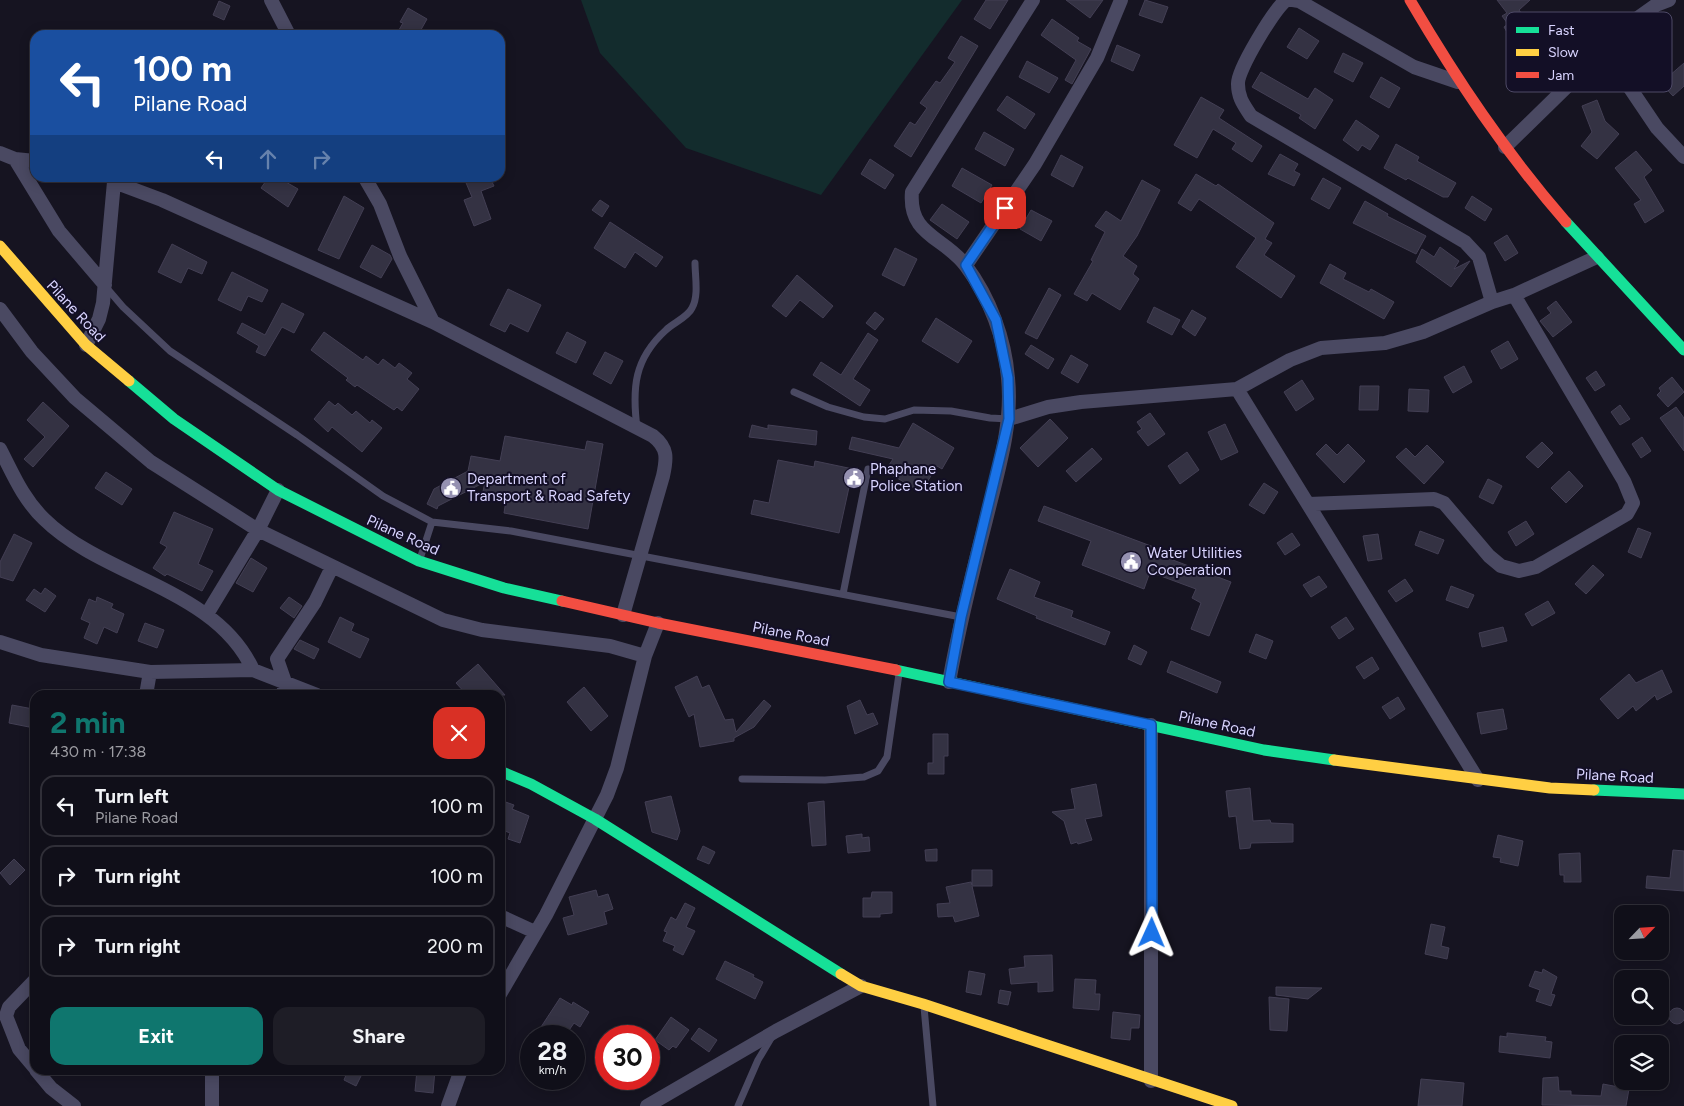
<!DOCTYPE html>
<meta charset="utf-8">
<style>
:root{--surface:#100f19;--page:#1e1d26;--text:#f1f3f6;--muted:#9c9ca2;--line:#302f38;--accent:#0f766e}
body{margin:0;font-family:Figtree,sans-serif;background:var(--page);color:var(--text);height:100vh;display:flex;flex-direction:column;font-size:19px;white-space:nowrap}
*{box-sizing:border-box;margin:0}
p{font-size:16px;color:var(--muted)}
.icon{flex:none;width:28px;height:28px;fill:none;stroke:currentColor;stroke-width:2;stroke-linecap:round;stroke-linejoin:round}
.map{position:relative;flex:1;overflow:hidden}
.details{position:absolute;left:30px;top:690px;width:475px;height:385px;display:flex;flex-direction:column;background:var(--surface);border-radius:15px;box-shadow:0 2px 12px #0003,0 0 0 1px var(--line)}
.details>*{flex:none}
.hud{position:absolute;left:30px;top:30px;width:475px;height:152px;border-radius:15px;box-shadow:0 2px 12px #0003,0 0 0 1px var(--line);background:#1a4fa0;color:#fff;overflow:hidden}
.needle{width:32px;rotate:65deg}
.controls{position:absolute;left:1614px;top:905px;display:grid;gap:10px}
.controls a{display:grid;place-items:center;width:55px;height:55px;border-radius:10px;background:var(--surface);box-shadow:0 2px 12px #0003,0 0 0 1px var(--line);font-size:25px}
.speed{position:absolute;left:520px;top:1025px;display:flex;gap:10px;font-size:25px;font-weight:700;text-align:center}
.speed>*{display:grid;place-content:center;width:65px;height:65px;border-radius:50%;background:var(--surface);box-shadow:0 2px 12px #0003,0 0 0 1px var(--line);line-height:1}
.speed small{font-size:12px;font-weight:400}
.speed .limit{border:8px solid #d22;background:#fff;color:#111}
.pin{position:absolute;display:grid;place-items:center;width:42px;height:42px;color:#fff;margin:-21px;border-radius:10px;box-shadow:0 2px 8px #0006}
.me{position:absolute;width:55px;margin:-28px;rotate:1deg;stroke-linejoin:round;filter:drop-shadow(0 0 4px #0008)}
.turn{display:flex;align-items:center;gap:18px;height:105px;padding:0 20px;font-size:22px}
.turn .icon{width:65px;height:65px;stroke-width:2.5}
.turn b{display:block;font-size:35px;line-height:42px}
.lanes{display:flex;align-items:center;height:48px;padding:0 20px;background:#0003;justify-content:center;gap:25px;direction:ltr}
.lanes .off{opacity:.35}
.round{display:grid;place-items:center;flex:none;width:52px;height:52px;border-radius:15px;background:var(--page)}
.headline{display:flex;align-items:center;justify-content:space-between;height:85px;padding:0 20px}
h1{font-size:30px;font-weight:700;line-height:38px;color:var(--accent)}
.action{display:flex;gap:10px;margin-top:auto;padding:10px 20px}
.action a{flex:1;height:58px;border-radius:15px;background:var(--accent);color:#fff;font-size:20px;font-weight:700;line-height:58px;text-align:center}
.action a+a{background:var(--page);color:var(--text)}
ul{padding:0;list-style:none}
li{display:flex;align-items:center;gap:15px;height:62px;margin:0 10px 8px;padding:0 10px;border:2px solid var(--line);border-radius:15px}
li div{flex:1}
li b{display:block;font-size:19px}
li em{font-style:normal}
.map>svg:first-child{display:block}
.green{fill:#132c2d}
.building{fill:#343243;stroke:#433f54}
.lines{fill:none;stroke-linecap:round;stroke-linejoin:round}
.lane{stroke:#4a4962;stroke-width:7}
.street{stroke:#4a4962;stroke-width:14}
.fast{stroke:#16e098;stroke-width:11}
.slow{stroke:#ffcf43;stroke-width:11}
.jam{stroke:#f24e42;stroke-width:11}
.route-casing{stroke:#114b97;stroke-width:12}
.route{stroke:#1a73e8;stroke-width:9}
.labels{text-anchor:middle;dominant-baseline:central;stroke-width:4;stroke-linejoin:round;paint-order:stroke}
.street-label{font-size:15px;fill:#d9d4ff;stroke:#130f26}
.poi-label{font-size:15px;fill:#d9d4ff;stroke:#130f26;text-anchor:start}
.key{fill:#130f26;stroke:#4e4a67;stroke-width:1}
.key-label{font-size:14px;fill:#d9d4ff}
</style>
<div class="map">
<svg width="1684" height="1106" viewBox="0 0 1684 1106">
<rect width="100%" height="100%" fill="#161421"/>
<path class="green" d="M581 0H962L821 195 686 148 600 53Z"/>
<path class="building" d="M986 0H1008L990 29 974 19Z
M1066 0H1103L1090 18Z
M1145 0 1168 7 1162 23 1139 15Z
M1497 0H1530L1519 10 1530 26 1511 39 1504 27 1508 24 1502 16 1507 13Z
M219 1 230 6 224 20 213 15Z
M408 8 427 19 418 35H396L403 23 400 22Z
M1052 19 1079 38 1077 41 1091 49 1072 84 1065 80 1076 60 1041 35Z
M1299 28 1319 41 1307 59 1287 47Z
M961 36 978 46 911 157 894 146 910 122 915 125 927 108 920 103 936 81 940 83 955 62 948 58Z
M1117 45 1140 55 1133 71 1111 61Z
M1343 53 1363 63 1353 82 1334 72Z
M1027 61 1058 78 1049 93 1019 77Z
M1684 63V86L1673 96 1661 83Z
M1261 72 1308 99 1315 88 1333 100 1315 129 1299 118 1301 115 1252 87Z
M1381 77 1400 88 1389 108 1370 97Z
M1007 96 1035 114 1025 129 997 110Z
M1201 97 1224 110 1219 118 1262 146 1252 162 1232 149 1236 143 1213 129 1197 158 1174 145Z
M1597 100 1605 121 1619 134 1597 159 1581 146 1592 132 1582 106Z
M1356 120 1379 136 1370 150 1362 145 1358 151 1343 140Z
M984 132 1014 149 1005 166 975 149Z
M1396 144 1419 157 1417 161 1456 183 1448 197H1443L1408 178 1406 180 1384 168Z
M1636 151 1652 170 1644 177 1664 211 1645 223 1634 204 1641 200 1615 168Z
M1280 154 1298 164 1294 171 1300 174 1294 186 1268 174Z
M1061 155 1083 167 1073 187 1051 175Z
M870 159 894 175 885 189 861 174Z
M962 168 992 185 981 203 952 186Z
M1196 174 1216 186 1218 184 1274 223 1265 239 1272 243 1264 255 1295 276 1281 298 1236 267 1256 238 1199 199 1191 211 1178 203Z
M268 178H279L298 189 288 207 261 188Z
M464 178H490L494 186 481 191 491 219 474 226 464 200 472 197Z
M1323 178 1341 188 1329 209 1311 199Z
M1142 180 1160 190 1137 236 1123 256 1137 266 1133 274 1139 279 1120 310 1092 293 1087 301 1074 294 1093 261 1091 260 1105 232 1095 226 1106 211 1121 221Z
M344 196 364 208 339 259 318 250Z
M1472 196 1492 209 1485 221 1465 208Z
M600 200 609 206 602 217 592 210Z
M1365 201 1388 214 1387 216 1426 236 1416 254 1353 223Z
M942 204 969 222 957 239 930 220Z
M1031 210 1052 221 1041 241 1020 229Z
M610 222 663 257 656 267 635 252 625 268 594 248Z
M1507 235 1518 253 1505 261 1494 243Z
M172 244 207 262 202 274 188 268 181 283 158 272Z
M372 245 390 255 392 259 381 278 360 267Z
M1440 247 1459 261 1454 269 1470 261 1451 287 1416 262 1422 249 1434 257Z
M895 248 917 259 904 286 882 275Z
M1330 264 1346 273 1343 279 1369 292 1371 289 1394 302 1384 319 1320 283Z
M232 272 268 290 262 302 248 296 241 311 218 300Z
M797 275 833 306 823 318 800 300 786 317 772 306Z
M1049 288 1061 295 1037 339 1025 333Z
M508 289 541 305 528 332 510 323 505 332 490 325Z
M1556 301 1572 322 1553 337 1540 321 1551 313 1547 308Z
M282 303 304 314 294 333 282 327 265 356 256 352 259 346 237 333 242 323 265 335Z
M1154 307 1180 320 1172 335 1147 322Z
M1192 310 1206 318 1195 336 1182 327Z
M875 312 884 319 875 330 866 323Z
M936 318 972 341 958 363 922 341Z
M324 332 363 360 366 356 378 365 383 359 395 368 399 363 412 373 407 379 419 389 402 411 397 407 394 410 357 385 355 387 346 380 348 378 311 350Z
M567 332 586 342 576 363 556 353Z
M868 333 878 340 853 379 870 390 860 406 813 375 821 362 841 375Z
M1508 341 1518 359 1501 369 1491 351Z
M1031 345 1054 359 1048 369 1025 354Z
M605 352 623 361 611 384 593 374Z
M1071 355 1088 365 1078 383 1061 373Z
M1464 366 1472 382 1453 393 1444 377Z
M1596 371 1605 385 1595 391 1586 378Z
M1672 377 1684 392 1668 407 1657 395 1661 391 1659 388Z
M1302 380 1314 399 1296 411 1284 392Z
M1360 386H1379L1378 410H1359Z
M1409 389 1429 390 1428 412 1408 411Z
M329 401 335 406 338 403 352 415 356 411 370 423 372 420 382 428 362 452 332 427 328 432 314 419Z
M43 402 69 426 33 467 24 459 45 437 27 420Z
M1620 405 1630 419 1620 425 1611 412Z
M1676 407 1684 418V451L1660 418Z
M1150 413 1165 434 1148 446 1137 432 1142 429 1137 422Z
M1050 419 1068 438 1038 467 1020 448Z
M913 423 954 448 942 469 937 466 921 492 885 471 893 459 849 449 852 437 899 448Z
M1225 424 1238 452 1221 460 1208 432Z
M752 425 768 429V425L817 431 816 445 749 437Z
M505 436 585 450 587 441 603 444 588 529 504 513 506 500 482 496 485 482 438 506 437 509 427 504 434 489 468 471 471 456 500 461Z
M1642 437 1651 451 1641 458 1632 444Z
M1542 442 1553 453 1538 468 1526 457Z
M1326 444 1337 455 1348 444 1365 461 1344 483 1316 454Z
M1427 445 1444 462 1424 484 1396 457 1406 448 1415 457Z
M1092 448 1102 459 1076 482 1066 471Z
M1187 452 1199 470 1180 484 1168 466Z
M778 460 814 467 815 461 853 469 839 533 751 514 754 500 769 503Z
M1569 471 1583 486 1566 503 1551 488Z
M106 472 132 489 122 505 95 488Z
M1488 479 1502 486 1493 504 1479 497Z
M1264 483 1278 492 1264 514 1249 505Z
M1044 506 1159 549 1157 554 1231 582 1209 636 1191 629 1201 603 1192 598 1196 589 1150 572 1144 589 1082 565 1091 541 1038 521Z
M174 512 213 529 198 564 213 571 202 591 167 574 165 576 153 568 167 547 160 543Z
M1526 521 1534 534 1516 546 1508 532Z
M1638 528 1651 533 1641 558 1628 552Z
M1420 531 1444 540 1438 554 1415 545Z
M1292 533 1300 545 1285 555 1277 543Z
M14 534 32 543 13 581 0 577V562Z
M1378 534 1382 559 1368 561 1363 536Z
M251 558 267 568 253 592 236 583Z
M1593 565 1604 575 1586 594 1575 584Z
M1010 569 1040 582 1034 597 1073 611 1071 617 1110 632 1105 645 1036 618 1037 616 997 599Z
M1319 576 1327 587 1311 597 1303 585Z
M1405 579 1413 591 1396 602 1388 591Z
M1451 586 1474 595 1468 608 1446 600Z
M45 588 56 596 45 612 26 600 34 589 41 594Z
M97 597 113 604 111 608 124 614 117 633 104 627 97 644 84 638 90 623 81 619 89 599 96 602Z
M289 597 302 606 294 618 280 608Z
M1548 601 1555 613 1532 626 1525 614Z
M340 617 354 624 351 631 369 639 360 658 328 642Z
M1346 617 1354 629 1339 639 1331 627Z
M145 623 164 630 157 648 138 641Z
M1503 627 1507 641 1482 647 1479 633Z
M1256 634 1273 641 1266 659 1249 652Z
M300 640 319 649 314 659 294 649Z
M1134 645 1147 652 1141 665 1128 659Z
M1372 657 1379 669 1364 679 1356 667Z
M1171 661 1221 682 1217 693 1167 672Z
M478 664 505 695H467L456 683Z
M1662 670 1672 692 1657 700 1655 695 1636 711 1633 706 1618 719 1600 699 1629 674 1636 683Z
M697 676 702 688 709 685 725 720 733 719 736 732 764 700 771 706 754 727 734 738V741L700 747 694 714 689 717 675 687Z
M584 687 608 716 591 731 567 702Z
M1398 697 1405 709 1390 719 1382 707Z
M860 700 867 715 873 713 878 724 855 734 847 706Z
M12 705 33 709 29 727 9 723Z
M1503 709 1507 729 1481 734 1477 713Z
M933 734H948V756H944V774H928V763H933Z
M1096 784 1102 816 1085 819 1092 840 1078 844 1077 842 1071 844 1064 821 1052 812 1075 809 1071 789Z
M1250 788 1253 821 1270 820 1271 823 1293 824V842L1251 843 1250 848 1240 849 1236 816 1229 817 1226 791Z
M671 796 680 831 677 840 652 832 645 802Z
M500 800 514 805 512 809 529 816 520 843 508 839 510 833 500 829Z
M824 801 826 845 812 846 808 803Z
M862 834V838L869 837 870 851 848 853 846 836Z
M1498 835 1523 841 1518 866 1500 862 1501 858 1493 857Z
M703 846 715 852 709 864 697 859Z
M937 849V861H926L925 850Z
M1673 850 1684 851V891L1646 888 1647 876 1670 878Z
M1580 853 1581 882H1564V875H1560L1559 854Z
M14 859 25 870 10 885 0 873Z
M972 870H992V886H972L979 916 955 922 953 916 938 917 937 904 950 903 946 887 971 882 972 885Z
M596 890 598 897 608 894 613 909 604 912 607 924 568 935 563 918 574 915 569 897Z
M872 892H892V913L880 914V917H863V898H871Z
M685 903 695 908 686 927 695 931 683 955 673 950 675 946 663 941 667 932 664 931 671 917 676 920Z
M1431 924 1445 927 1441 946 1449 948 1447 959 1425 954Z
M1052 955 1053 991 1038 992V982L1011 984 1009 969 1025 967 1024 956Z
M725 961 754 975 753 977 763 982 755 999 716 979Z
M1543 969 1557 977 1551 994 1555 995 1551 1006 1536 1001 1540 990 1529 986 1535 971 1542 973Z
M969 971 985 974 981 995 966 992Z
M1075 979 1096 980 1095 994H1100L1099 1010 1073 1008Z
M1276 987 1322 988 1308 999 1276 995Z
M1000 990 1011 992 1008 1005 998 1003Z
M1269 997 1289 999 1287 1031 1270 1030Z
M560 998 572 1005 573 1002 589 1012 580 1027 574 1023 565 1036H556L541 1027Z
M1669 1016a8 8 0 1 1 16 0a8 8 0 1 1-16 0Z
M1113 1012 1140 1015 1139 1028H1131L1130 1040 1111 1038Z
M671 1017 689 1030 676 1048 673 1046 669 1050 655 1040Z
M699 1028 717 1040 709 1052 691 1039Z
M1507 1033 1546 1037 1545 1041 1552 1042 1550 1058 1499 1052 1500 1036 1507 1037Z
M348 1070H364L356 1086 344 1080Z
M417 1070H435L433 1093 415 1091Z
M1558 1077 1559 1091H1571V1095L1601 1096 1603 1084 1629 1089 1626 1106 1542 1105 1543 1078Z
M1421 1079 1464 1083 1462 1106H1418Z"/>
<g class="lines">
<path class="lane" d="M105 286 123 307 170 351 297 435 383 496 432 522 511 531 961 617
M794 392 828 407 864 417 885 419 914 410 951 411 990 418 1009 419
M637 428C632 388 634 359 666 330 673 323 688 317 692 308 699 296 695 276 695 263
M420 559 432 522
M843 594 868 469
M742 779 825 780 864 777 878 771 887 757 899 674
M924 1007 933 1106
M738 1106 758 1060 773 1035"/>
<path class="street" d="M271 0 289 35
M1286 0C1274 10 1237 70 1238 84 1238 98 1244 105 1251 116L1465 242 1479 257 1492 302
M1293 0 1299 1 1414 67 1458 82
M1605 51 1657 128 1684 157
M1505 147 1635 20 1656 5 1669 0
M0 153 15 159 35 161
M15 159 59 231 105 285
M365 178 380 204 400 256 433 322 653 436C668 448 667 458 663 476L623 615
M966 265 1035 164 1097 58 1121 0
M0 309 32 352 75 398 151 462 258 530 443 620 482 630 610 646 645 656
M86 345 99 319 103 303 114 182 162 200 433 322
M1237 389 1478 780
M1009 419 1048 407 1081 402 1237 389 1290 360 1321 348 1385 343 1423 332 1492 302 1514 295 1597 257
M0 449C13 474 23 499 44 519 104 578 216 588 253 670
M1309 504 1434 499 1444 503 1489 556 1501 566 1519 571 1536 567 1627 514 1633 503 1624 481 1514 295
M207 614 258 530 278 490
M0 642 41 655 150 672 253 670 317 695
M949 682C959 627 972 574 986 520 997 474 1013 426 1008 378 1005 339 990 298 966 266 945 237 908 236 912 192L1033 0
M146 695 150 672
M283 695 285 682 277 659 315 602 332 567
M500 916 535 932
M35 980 9 1007 6 1016 19 1049 35 1068
M500 994 546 915 607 795 617 768 645 656 658 623
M36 1070 51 1088 74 1106
M212 1070V1106
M1151 1081V725
M448 1106 461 1070
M647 1106 776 1031 861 986"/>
<path class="fast" d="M1566 222 1684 350
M129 381 174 419 278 490 419 561 504 588 562 601
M896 670 1264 750 1334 760
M500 771 531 784 595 819 841 974
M1594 790 1684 794"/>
<path class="slow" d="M0 246 86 345 129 381
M1334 760 1550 788 1594 790
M841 974 861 986 923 1004 1232 1106"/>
<path class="jam" d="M1410 0C1457 80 1505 152 1566 222
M562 601 658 623 896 670"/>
</g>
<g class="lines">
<g class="route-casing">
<path id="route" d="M1005 208 966 265 996 320 1008 378 1009 419 961 617 949 682 1151 725 1152 933"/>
</g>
<use href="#route" class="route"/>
</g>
<defs>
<g id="civic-disc" transform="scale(1.125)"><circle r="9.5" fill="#9591b1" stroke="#130f26"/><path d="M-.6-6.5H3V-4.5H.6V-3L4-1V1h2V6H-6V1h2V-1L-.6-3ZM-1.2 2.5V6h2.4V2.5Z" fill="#fff"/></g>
</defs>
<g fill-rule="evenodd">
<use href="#civic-disc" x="854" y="478"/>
<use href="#civic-disc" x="451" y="488"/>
<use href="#civic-disc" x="1131" y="562"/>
</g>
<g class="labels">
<g class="street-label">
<text transform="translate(76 311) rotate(47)">Pilane Road</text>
<text transform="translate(403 535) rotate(24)">Pilane Road</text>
<text transform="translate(791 634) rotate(11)">Pilane Road</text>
<text transform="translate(1217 724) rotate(12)">Pilane Road</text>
<text transform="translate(1615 776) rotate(3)">Pilane Road</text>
</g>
<g class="poi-label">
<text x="870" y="469">Phaphane<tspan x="870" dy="17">Police Station</tspan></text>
<text x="467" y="479">Department of<tspan x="467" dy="17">Transport &amp; Road Safety</tspan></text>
<text x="1147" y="553">Water Utilities<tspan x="1147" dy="17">Cooperation</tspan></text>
</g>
</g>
<rect x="1506" y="12" width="166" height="80" rx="8" class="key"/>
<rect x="1516" y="27" width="23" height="6" fill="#16e098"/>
<rect x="1516" y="49" width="23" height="7" fill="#ffcf43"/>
<rect x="1516" y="72" width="23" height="6" fill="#f24e42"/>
<g class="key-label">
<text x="1548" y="35">Fast</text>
<text x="1548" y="57">Slow</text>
<text x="1548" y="80">Jam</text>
</g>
</svg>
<div class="controls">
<a><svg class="needle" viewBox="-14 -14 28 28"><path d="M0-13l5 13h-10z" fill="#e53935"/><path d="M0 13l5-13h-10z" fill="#9c9ca2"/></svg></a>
<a><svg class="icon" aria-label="search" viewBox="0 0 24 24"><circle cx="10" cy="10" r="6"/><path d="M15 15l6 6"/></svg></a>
<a><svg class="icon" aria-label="layers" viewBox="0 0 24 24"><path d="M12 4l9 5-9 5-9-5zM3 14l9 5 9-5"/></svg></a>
</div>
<div class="speed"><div>28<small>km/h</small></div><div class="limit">30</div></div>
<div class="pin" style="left:1005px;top:208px;background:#d93025"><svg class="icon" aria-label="arrive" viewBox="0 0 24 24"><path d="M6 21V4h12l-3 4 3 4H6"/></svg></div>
<svg class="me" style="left:1152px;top:933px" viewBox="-20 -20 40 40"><path d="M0-17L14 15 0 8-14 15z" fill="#1a73e8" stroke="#fff" stroke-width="4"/></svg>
<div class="hud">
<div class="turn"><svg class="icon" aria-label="left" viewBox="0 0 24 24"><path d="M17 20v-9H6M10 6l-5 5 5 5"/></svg><div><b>100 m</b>Pilane Road</div></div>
<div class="lanes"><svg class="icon" aria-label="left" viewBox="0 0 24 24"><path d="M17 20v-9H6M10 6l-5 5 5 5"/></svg><svg class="icon off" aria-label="ahead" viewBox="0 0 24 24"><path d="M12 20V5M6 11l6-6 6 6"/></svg><svg class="icon off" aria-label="right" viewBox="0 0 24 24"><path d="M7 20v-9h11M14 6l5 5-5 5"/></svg></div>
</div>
<section class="details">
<div class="headline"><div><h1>2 min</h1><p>430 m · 17:38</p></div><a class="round" style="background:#d93025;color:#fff"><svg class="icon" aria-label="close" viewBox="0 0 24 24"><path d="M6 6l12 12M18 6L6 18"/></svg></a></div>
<ul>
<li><svg class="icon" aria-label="left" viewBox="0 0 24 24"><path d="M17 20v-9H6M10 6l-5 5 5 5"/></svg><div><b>Turn left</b><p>Pilane Road</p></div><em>100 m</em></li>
<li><svg class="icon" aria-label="right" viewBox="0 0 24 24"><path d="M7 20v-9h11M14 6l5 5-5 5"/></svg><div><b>Turn right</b></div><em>100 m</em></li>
<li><svg class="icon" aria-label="right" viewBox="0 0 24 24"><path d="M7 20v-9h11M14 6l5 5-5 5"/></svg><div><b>Turn right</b></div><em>200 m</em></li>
</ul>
<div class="action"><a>Exit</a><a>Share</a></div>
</section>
</div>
